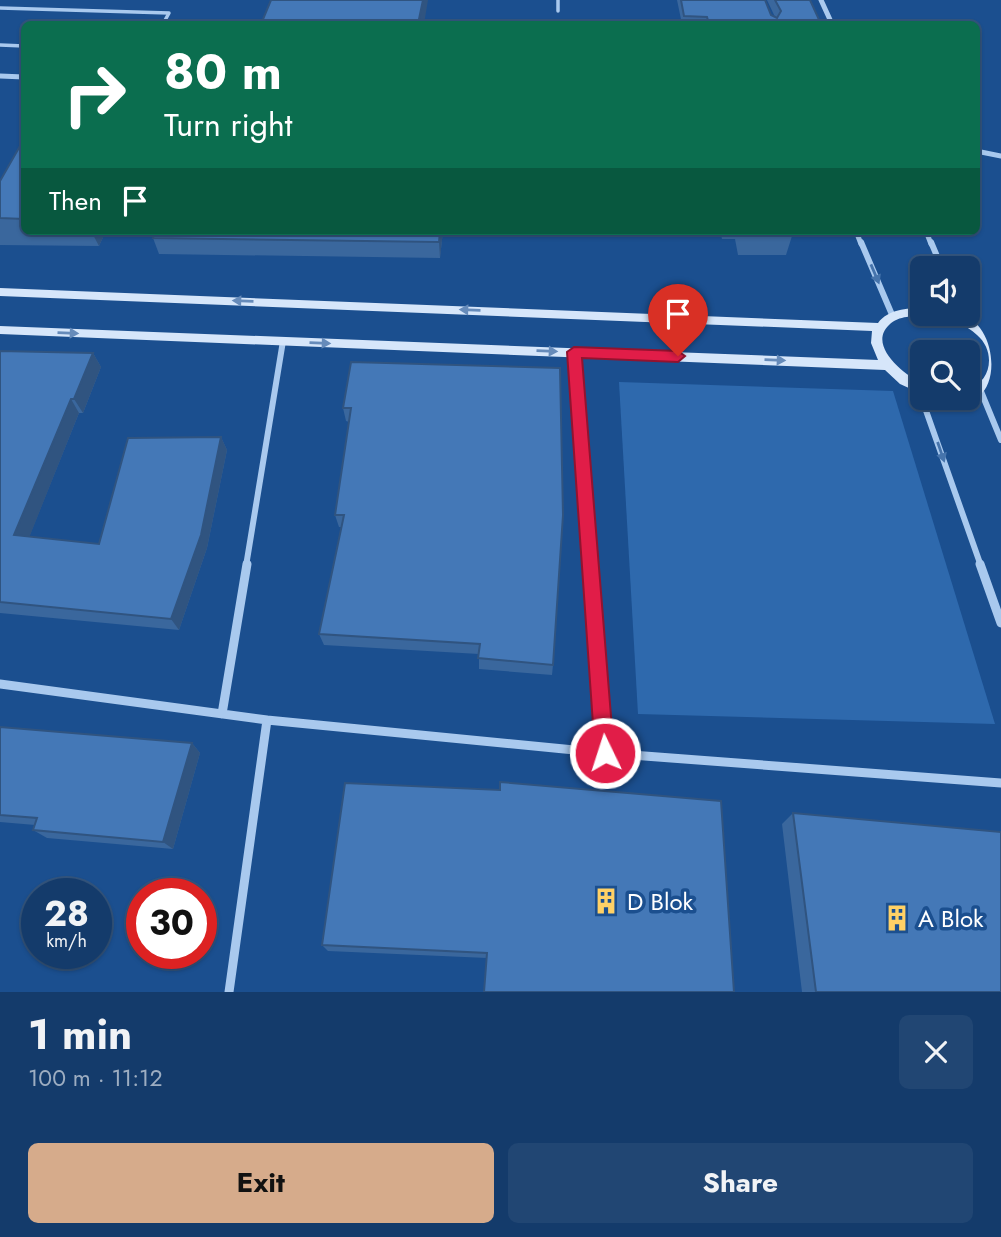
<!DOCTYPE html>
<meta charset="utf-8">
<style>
:root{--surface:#143b6b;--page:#214673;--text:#f1f3f6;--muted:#9dadc1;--line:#33557e;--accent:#d6ab8b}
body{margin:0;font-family:Jost,sans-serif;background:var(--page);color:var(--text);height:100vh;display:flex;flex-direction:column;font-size:26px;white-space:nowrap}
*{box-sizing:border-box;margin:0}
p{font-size:23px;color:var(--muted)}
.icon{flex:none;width:38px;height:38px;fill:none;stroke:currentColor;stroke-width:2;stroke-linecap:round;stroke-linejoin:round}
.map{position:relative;height:992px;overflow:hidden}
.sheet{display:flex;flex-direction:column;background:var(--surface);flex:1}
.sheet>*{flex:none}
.hud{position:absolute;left:21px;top:21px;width:959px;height:214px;border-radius:10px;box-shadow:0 2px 5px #0004,0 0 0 2px var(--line);background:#0b6e4f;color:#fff;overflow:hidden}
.controls{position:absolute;left:910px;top:256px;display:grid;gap:14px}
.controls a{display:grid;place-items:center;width:70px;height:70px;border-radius:10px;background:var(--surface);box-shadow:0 2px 5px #0004,0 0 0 2px var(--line);font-size:35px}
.speed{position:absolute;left:21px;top:878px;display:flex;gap:14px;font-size:35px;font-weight:700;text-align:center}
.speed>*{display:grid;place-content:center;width:91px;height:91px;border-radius:50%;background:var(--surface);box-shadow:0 2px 5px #0004,0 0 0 2px var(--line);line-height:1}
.speed small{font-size:18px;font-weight:400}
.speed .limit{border:10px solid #d22;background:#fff;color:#111}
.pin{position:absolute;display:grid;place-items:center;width:60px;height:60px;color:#fff;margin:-72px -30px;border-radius:50% 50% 50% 0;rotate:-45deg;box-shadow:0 0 7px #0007}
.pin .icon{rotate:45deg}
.me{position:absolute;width:77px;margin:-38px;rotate:356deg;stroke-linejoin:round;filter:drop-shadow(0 0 5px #0008)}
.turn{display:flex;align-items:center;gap:24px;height:147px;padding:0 28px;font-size:32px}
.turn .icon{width:91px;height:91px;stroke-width:2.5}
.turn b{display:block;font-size:49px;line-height:60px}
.then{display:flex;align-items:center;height:66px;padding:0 28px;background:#0003;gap:14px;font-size:26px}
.round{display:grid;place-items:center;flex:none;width:74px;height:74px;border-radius:10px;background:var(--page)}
.overview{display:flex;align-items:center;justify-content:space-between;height:119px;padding:0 28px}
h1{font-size:42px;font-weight:700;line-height:52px}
.button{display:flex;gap:14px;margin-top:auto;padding:14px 28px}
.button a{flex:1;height:80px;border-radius:10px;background:var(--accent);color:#111;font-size:28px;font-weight:700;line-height:80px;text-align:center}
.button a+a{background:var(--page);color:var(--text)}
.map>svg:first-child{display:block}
.green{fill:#2e69ad}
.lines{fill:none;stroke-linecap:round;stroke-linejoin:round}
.service{stroke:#a9c9ee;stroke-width:3.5}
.minor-far2{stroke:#a9c9ee;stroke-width:5}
.minor-far1{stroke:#a9c9ee;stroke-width:6}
.minor{stroke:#a9c9ee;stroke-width:9}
.secondary{fill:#d6e6fa;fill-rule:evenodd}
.wall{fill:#3a679d}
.shaded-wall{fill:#305480}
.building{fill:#4478b7;stroke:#305480;stroke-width:2}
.oneway{fill:#4674ac}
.oneway2{fill:#668bba}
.route{fill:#e11d48;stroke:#92132f;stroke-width:2}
.labels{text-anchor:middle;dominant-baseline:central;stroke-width:7;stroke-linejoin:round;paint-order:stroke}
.near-poi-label{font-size:24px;fill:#fff;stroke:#1b4f8f;text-anchor:start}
</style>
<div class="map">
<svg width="1001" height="992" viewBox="0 0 1001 992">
<rect width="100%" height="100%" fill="#1b4f8f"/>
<path class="green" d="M619 382 893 391 995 724 638 714Z"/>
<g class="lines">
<path class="service" d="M558 0V11
M0 8 169 13 163 24
M0 45 24 46"/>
<path class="minor-far2" d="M821 0 832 24
M0 76 24 77
M976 151 1001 156
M856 231 861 244
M926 231 931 244"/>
<path class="minor-far1" d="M861 242 893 317
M931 242 942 268
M574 352 591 566
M918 388 981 566
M980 389 1001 440
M246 566 283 341"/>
<path class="minor" d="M590 564 605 753
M980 564 1001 623
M0 684 267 720 605 753 1001 783
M222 714 247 564
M229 992 267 720"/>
<path class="secondary" d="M0 288 878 323C888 309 907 309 922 307V313L926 314C914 317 899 315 889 325 867 346 905 375 922 384V394L900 384 885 370 0 334V326L878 360 871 343 872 331 0 296Z
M934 313C941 313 949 312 956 313 994 319 1001 380 979 396 973 398 969 399 963 397H968V389C992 382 996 351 977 335 966 324 950 320 936 316Z"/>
</g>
<path class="wall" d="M677 0H765L771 15 775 17 767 0H810L821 24H682Z
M24 139V231H106L99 246 0 245V181Z
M155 231H443L440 258 159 254 153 238Z
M720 231H802L800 236H792L786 255H738L735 239H722Z
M0 351 93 353 101 367 83 413H79L29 537 99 544 221 437 227 450 207 548 179 630 0 613Z
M351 362 553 665 552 675 479 669V654L324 645 319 634 341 527H339L335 515 349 422 346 421 343 408Z
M0 727 192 743 200 753 173 849 47 838 33 830 35 825 0 822Z
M345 783 734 992 487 958 328 951 322 945Z
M793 813 1001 992H802L782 824Z"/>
<path class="shaded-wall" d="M423 0H428L424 24H418Z
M91 231H106L99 246Z
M440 231H443L440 258 439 242Z
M93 353 101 367 83 413 74 399Z
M71 399 79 413 25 548 14 535Z
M221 437 227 450 207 548 179 630 171 619Z
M192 743 200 753 173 849 163 842Z"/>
<path class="building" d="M271 0H423L418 24H261Z
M681 0H765L771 15 777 18 781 11 775 0H810L821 24H709L707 17 684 16Z
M24 139V219L0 218V181Z
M155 231H440L439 242 153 238Z
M743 231H792L793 235 744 234Z
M0 351 93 353 74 399H71L14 535 99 544 128 438 221 437 201 535 171 619 0 602Z
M351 362 560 368 563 515 553 665 478 658 480 644 319 634 344 515H335L351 408H343Z
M0 727 192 743 163 842 33 830 37 818 0 815Z
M500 782 721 801 734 992H484L487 953 322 945 345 783 500 790Z
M793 813 1001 832V992H816Z"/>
<defs><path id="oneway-solid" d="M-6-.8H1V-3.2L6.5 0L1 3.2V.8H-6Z" transform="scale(1.75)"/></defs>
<g class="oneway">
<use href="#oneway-solid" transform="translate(875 274) rotate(67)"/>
<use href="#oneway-solid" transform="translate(941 452) rotate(71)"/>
</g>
<g class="oneway2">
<use href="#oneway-solid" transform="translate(243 301) rotate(-178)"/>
<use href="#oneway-solid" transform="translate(470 310) rotate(-178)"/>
<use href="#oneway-solid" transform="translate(68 333) rotate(2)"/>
<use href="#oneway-solid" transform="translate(320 343) rotate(2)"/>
<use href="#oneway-solid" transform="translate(547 351) rotate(2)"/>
<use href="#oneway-solid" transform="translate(775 360) rotate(2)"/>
</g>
<path class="route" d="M574 347 678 351 685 356 678 362 582 358 614 753 612 760 605 763 598 760 595 753 567 352Z"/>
<defs>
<g id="building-bare" transform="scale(2.1)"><path d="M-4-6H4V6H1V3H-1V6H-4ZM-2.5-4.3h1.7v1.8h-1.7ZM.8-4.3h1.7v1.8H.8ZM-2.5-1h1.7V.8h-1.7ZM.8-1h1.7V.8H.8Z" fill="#ffd166" stroke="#1b4f8f" stroke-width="2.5" paint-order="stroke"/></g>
</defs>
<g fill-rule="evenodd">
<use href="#building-bare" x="606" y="901"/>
<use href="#building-bare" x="897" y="918"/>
</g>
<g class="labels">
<g class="near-poi-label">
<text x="627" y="901">D Blok</text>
<text x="918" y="918">A Blok</text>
</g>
</g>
</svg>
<div class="controls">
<a><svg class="icon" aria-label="sound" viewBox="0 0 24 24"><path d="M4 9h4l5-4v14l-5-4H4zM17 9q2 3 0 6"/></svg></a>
<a><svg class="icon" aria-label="search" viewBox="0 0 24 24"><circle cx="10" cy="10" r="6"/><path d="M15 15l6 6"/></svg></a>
</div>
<div class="speed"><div>28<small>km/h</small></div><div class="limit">30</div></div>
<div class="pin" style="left:678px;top:356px;background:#d93025"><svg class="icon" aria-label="arrive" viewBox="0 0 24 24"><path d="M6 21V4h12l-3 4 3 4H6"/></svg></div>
<svg class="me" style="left:605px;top:753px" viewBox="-20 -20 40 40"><circle r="17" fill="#e11d48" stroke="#fff" stroke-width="3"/><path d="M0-11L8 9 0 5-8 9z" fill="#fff"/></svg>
<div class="hud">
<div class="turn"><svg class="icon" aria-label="right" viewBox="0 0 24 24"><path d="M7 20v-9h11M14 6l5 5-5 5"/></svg><div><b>80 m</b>Turn right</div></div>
<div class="then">Then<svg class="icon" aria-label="arrive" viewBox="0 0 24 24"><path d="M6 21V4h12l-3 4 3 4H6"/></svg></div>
</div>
</div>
<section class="sheet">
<div class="overview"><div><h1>1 min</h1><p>100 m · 11:12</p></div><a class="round"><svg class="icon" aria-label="close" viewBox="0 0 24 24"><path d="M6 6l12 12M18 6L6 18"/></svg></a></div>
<div class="button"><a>Exit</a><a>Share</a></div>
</section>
